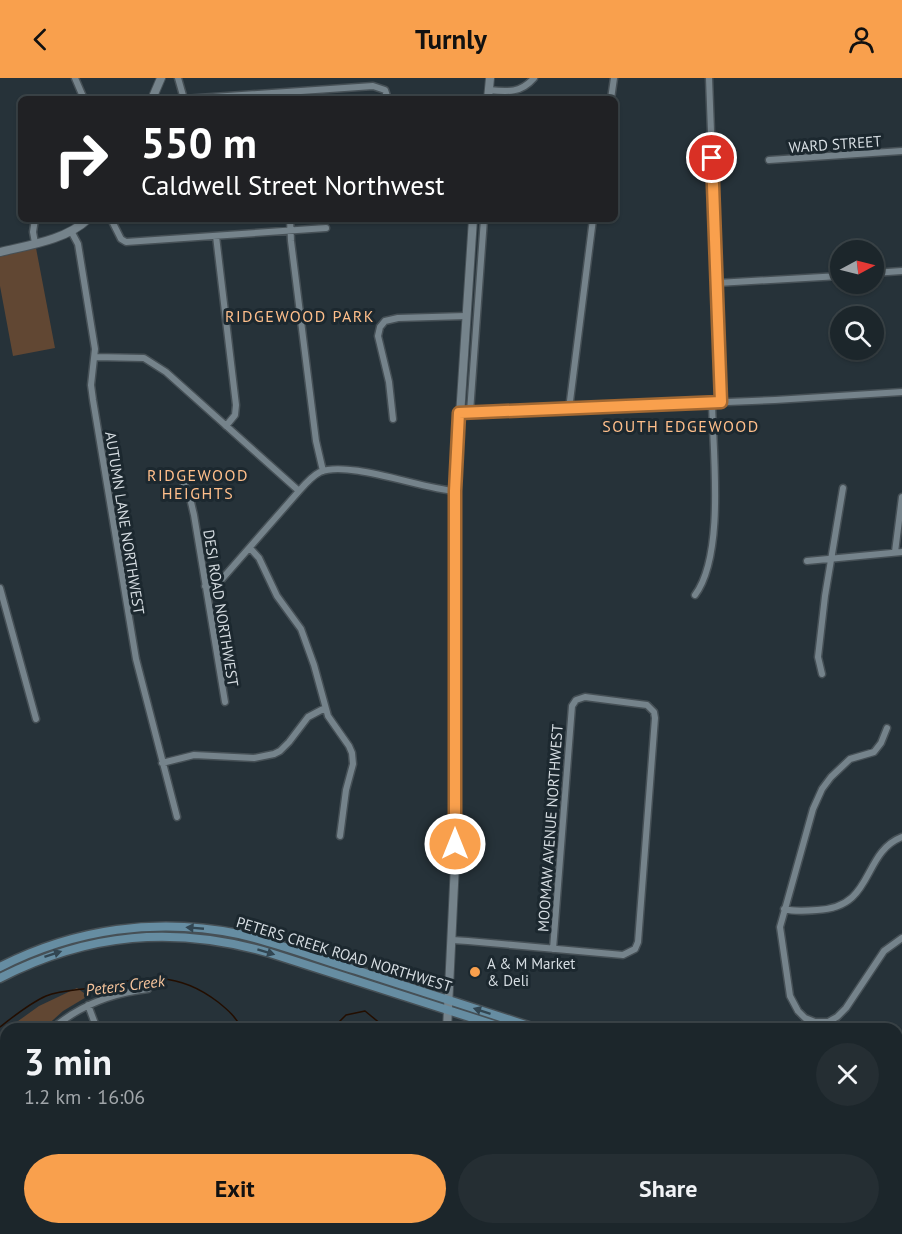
<!DOCTYPE html>
<meta charset="utf-8">
<style>
:root{--surface:#1c262b;--page:#252e33;--text:#f1f3f6;--muted:#a0a5a9;--line:#3a4347;--accent:#f9a04d}
body{margin:0;font-family:"PT Sans",sans-serif;background:var(--page);color:var(--text);height:100vh;display:flex;flex-direction:column;font-size:22px;white-space:nowrap}
*{box-sizing:border-box;margin:0}
p{font-size:20px;color:var(--muted)}
.icon{flex:none;width:33px;height:33px;fill:none;stroke:currentColor;stroke-width:2;stroke-linecap:round;stroke-linejoin:round}
.map{position:relative;flex:1;overflow:hidden}
.side{position:absolute;left:0px;top:945px;width:903px;height:212px;display:flex;flex-direction:column;background:var(--surface);border-radius:18px 18px 0 0;box-shadow:0 2px 4px #0004,0 0 0 2px var(--line)}
.side>*{flex:none}
.guide{position:absolute;left:18px;top:18px;width:600px;height:126px;border-radius:9px;box-shadow:0 2px 4px #0004,0 0 0 2px var(--line);background:#202124;color:#fff;overflow:hidden}
.needle{width:39px;rotate:83deg}
.buttons{position:absolute;left:830px;top:162px;display:grid;gap:12px}
.buttons a{display:grid;place-items:center;width:54px;height:54px;border-radius:50%;background:var(--surface);box-shadow:0 2px 4px #0004,0 0 0 2px var(--line);font-size:30px}
.pin{position:absolute;display:grid;place-items:center;width:51px;height:51px;color:#fff;margin:-26px;border:3px solid #fff;border-radius:50%;box-shadow:0 2px 6px #0007}
.me{position:absolute;width:66px;margin:-33px;rotate:0deg;stroke-linejoin:round;filter:drop-shadow(0 0 4px #0008)}
.turn{display:flex;align-items:center;gap:21px;height:126px;padding:0 24px;font-size:27px}
.turn .icon{width:78px;height:78px;stroke-width:2.5}
.turn b{display:block;font-size:42px;line-height:51px}
.round{display:grid;place-items:center;flex:none;width:63px;height:63px;border-radius:32px;background:var(--page)}
.head{display:flex;align-items:center;justify-content:space-between;height:102px;padding:0 24px}
h1{font-size:36px;font-weight:800;line-height:45px}
.action{display:flex;gap:12px;margin-top:auto;padding:12px 24px}
.action a{flex:1;height:69px;border-radius:36px;background:var(--accent);color:#111;font-size:24px;font-weight:800;line-height:69px;text-align:center}
.action a+a{background:var(--page);color:var(--text)}
header{display:flex;justify-content:space-between;align-items:center;height:78px;padding:0 24px;background:var(--accent);color:#111;font-size:27px;font-weight:800}
.map>svg:first-child{display:block}
.built{fill:#2d3f49}
.green{fill:#614733}
.lines{fill:none;stroke-linecap:round;stroke-linejoin:round}
.stream{stroke:#230e00;stroke-width:1.5}
.minor-casing{stroke:#465056;stroke-width:9}
.tertiary-casing{stroke:#465056;stroke-width:10}
.secondary-casing{stroke:#465056;stroke-width:11}
.minor{stroke:#75838b;stroke-width:6}
.tertiary{stroke:#75838b;stroke-width:8}
.secondary{stroke:#668da2;stroke-width:8}
.oneway{fill:#324652}
.route-casing{stroke:#a26832;stroke-width:15}
.route{stroke:#f9a04d;stroke-width:10}
.poi-dot{fill:#f9a04d;stroke:#1c282f;stroke-width:2}
.labels{text-anchor:middle;dominant-baseline:central;stroke-width:6;stroke-linejoin:round;paint-order:stroke}
.street-label{font-size:15px;fill:#d6dde2;stroke:#1c282f}
.poi-label{font-size:15px;fill:#d6dde2;stroke:#1c282f;text-anchor:start}
.neighbourhood-label{font-size:16px;letter-spacing:1.5px;fill:#ffbf8b;stroke:#1c282f}
.water-label{font-size:16px;font-style:italic;fill:#f6c49c;stroke:#1c282f}
</style>
<header><svg class="icon" aria-label="back" viewBox="0 0 24 24"><path d="M15 5l-7 7 7 7"/></svg>Turnly<svg class="icon" aria-label="person" viewBox="0 0 24 24"><circle cx="12" cy="8" r="4"/><path d="M4 21q1-7 8-7t8 7"/></svg></header>
<div class="map">
<svg width="902" height="1156" viewBox="0 0 902 1156">
<rect width="100%" height="100%" fill="#263239"/>
<path class="built" d="M902 1050V1148L897 1150V1054Z
M820 1151H894L876 1156H822Z"/>
<path class="green" d="M36 170 55 270 13 278 0 208V177Z
M77 910 88 918 63 933 43 951H7L39 928Z
M6 951V994L0 1002V956Z"/>
<g class="lines">
<path class="stream" d="M0 949C14 938 30 925 46 918 59 913 77 912 91 910 141 900 174 890 218 924 228 932 236 939 242 951
M332 951 346 937 365 933 387 951
M897 1038 902 1032
M483 1150 485 1156
M615 1156 625 1150"/>
<g class="minor-casing">
<path id="minor" d="M75 0 84 21
M178 0 184 21
M709 0 721 324
M489 12C508 14 521 15 534 0
M184 21 373 8 385 12 388 21
M611 21 614 0
M769 82 902 73
M35 141 33 154 35 165
M111 141 121 161 126 164 326 150
M290 141 291 163 316 363 323 393
M71 153 78 166 95 271 91 307 93 322 136 581 177 739
M216 158 236 327 235 337 226 348
M873 195 902 193
M717 205 840 198
M95 279 144 280 166 294 299 413
M569 331 593 141
M470 334 484 141
M459 335 775 322 902 314
M393 341 389 304 378 258 380 249 385 243 398 240 466 238
M184 406 190 420 194 437 225 624
M250 470 259 480 277 518 301 551 314 587 328 638 349 668 352 675 353 686 346 712 340 758
M895 474 902 419
M807 483 902 474
M205 508H213L222 501 299 413C305 406 312 398 320 394 348 382 422 411 455 413
M0 510 36 641
M695 517C725 477 713 375 712 325
M822 596 818 579 825 518 843 410
M887 650 881 665 874 674 850 681 831 699 822 711 813 731 780 849 790 918 798 933 805 940 815 944H828L837 939 846 930 884 873 902 860
M162 685 194 677 254 680 274 676 280 673 289 664 308 639 325 630
M784 831C795 834 806 833 817 832 875 830 861 775 902 759
M452 862 468 863 623 877 635 871 638 864 655 640 654 634 647 627 585 619 576 622 572 628 553 871
M88 927 97 951
M52 951C80 927 112 915 148 911
M0 1011 6 1004
M0 1126 6 1130
M130 1150 131 1156
M214 1150V1156
M21 1156 27 1150
M300 1156V1150
M372 1156V1150"/>
</g>
<g class="tertiary-casing">
<path id="tertiary" d="M152 21 161 0
M488 21 490 0
M0 174C29 167 66 162 88 141
M447 951 455 786V413L473 141
M434 1156V1150"/>
</g>
<g class="secondary-casing">
<path id="secondary" d="M0 889C74 851 157 839 239 856 278 865 317 880 356 892 417 912 477 931 538 951
M0 900C88 855 174 847 270 875L507 951
M897 1006 902 1004
M897 1016 902 1014"/>
</g>
<use href="#minor" class="minor"/>
<use href="#tertiary" class="tertiary"/>
<use href="#secondary" class="secondary"/>
</g>
<defs><path id="oneway-solid" d="M-6-.8H1V-3.2L6.5 0L1 3.2V.8H-6Z" transform="scale(1.5)"/></defs>
<g class="oneway">
<use href="#oneway-solid" transform="translate(195 850) rotate(-175)"/>
<use href="#oneway-solid" transform="translate(266 874) rotate(17)"/>
<use href="#oneway-solid" transform="translate(53 876) rotate(-18)"/>
<use href="#oneway-solid" transform="translate(482 933) rotate(-162)"/>
</g>
<g class="lines">
<g class="route-casing">
<path id="route" d="M455 766V413L459 335 721 324 712 80"/>
</g>
<use href="#route" class="route"/>
</g>
<circle class="poi-dot" cx="475" cy="894" r="6"/>
<g class="labels">
<g class="street-label">
<text transform="translate(835 66) rotate(-4)">WARD STREET</text>
<text transform="translate(125 445) rotate(81)">AUTUMN LANE NORTHWEST</text>
<text transform="translate(221 530) rotate(81)">DESI ROAD NORTHWEST</text>
<text transform="translate(550 750) rotate(-86)">MOOMAW AVENUE NORTHWEST</text>
<text transform="translate(344 876) rotate(17)">PETERS CREEK ROAD NORTHWEST</text>
</g>
<g class="poi-label">
<text x="487" y="885">A &amp; M Market<tspan x="487" dy="17">&amp; Deli</tspan></text>
</g>
<g class="neighbourhood-label">
<text x="300" y="238">RIDGEWOOD PARK</text>
<text x="681" y="348">SOUTH EDGEWOOD</text>
<text x="198" y="397">RIDGEWOOD<tspan x="198" dy="18">HEIGHTS</tspan></text>
</g>
<g class="water-label">
<text transform="translate(125 907) rotate(-7)">Peters Creek</text>
</g>
</g>
</svg>
<div class="buttons">
<a><svg class="needle" viewBox="-14 -14 28 28"><path d="M0-13l5 13h-10z" fill="#e53935"/><path d="M0 13l5-13h-10z" fill="#a0a5a9"/></svg></a>
<a><svg class="icon" aria-label="search" viewBox="0 0 24 24"><circle cx="10" cy="10" r="6"/><path d="M15 15l6 6"/></svg></a>
</div>
<div class="pin" style="left:712px;top:80px;background:#d93025"><svg class="icon" aria-label="arrive" viewBox="0 0 24 24"><path d="M6 21V4h12l-3 4 3 4H6"/></svg></div>
<svg class="me" style="left:455px;top:766px" viewBox="-20 -20 40 40"><circle r="17" fill="#f9a04d" stroke="#fff" stroke-width="3"/><path d="M0-11L8 9 0 5-8 9z" fill="#fff"/></svg>
<div class="guide">
<div class="turn"><svg class="icon" aria-label="right" viewBox="0 0 24 24"><path d="M7 20v-9h11M14 6l5 5-5 5"/></svg><div><b>550 m</b>Caldwell Street Northwest</div></div>
</div>
<section class="side">
<div class="head"><div><h1>3 min</h1><p>1.2 km · 16:06</p></div><a class="round"><svg class="icon" aria-label="close" viewBox="0 0 24 24"><path d="M6 6l12 12M18 6L6 18"/></svg></a></div>
<div class="action"><a>Exit</a><a>Share</a></div>
</section>
</div>
